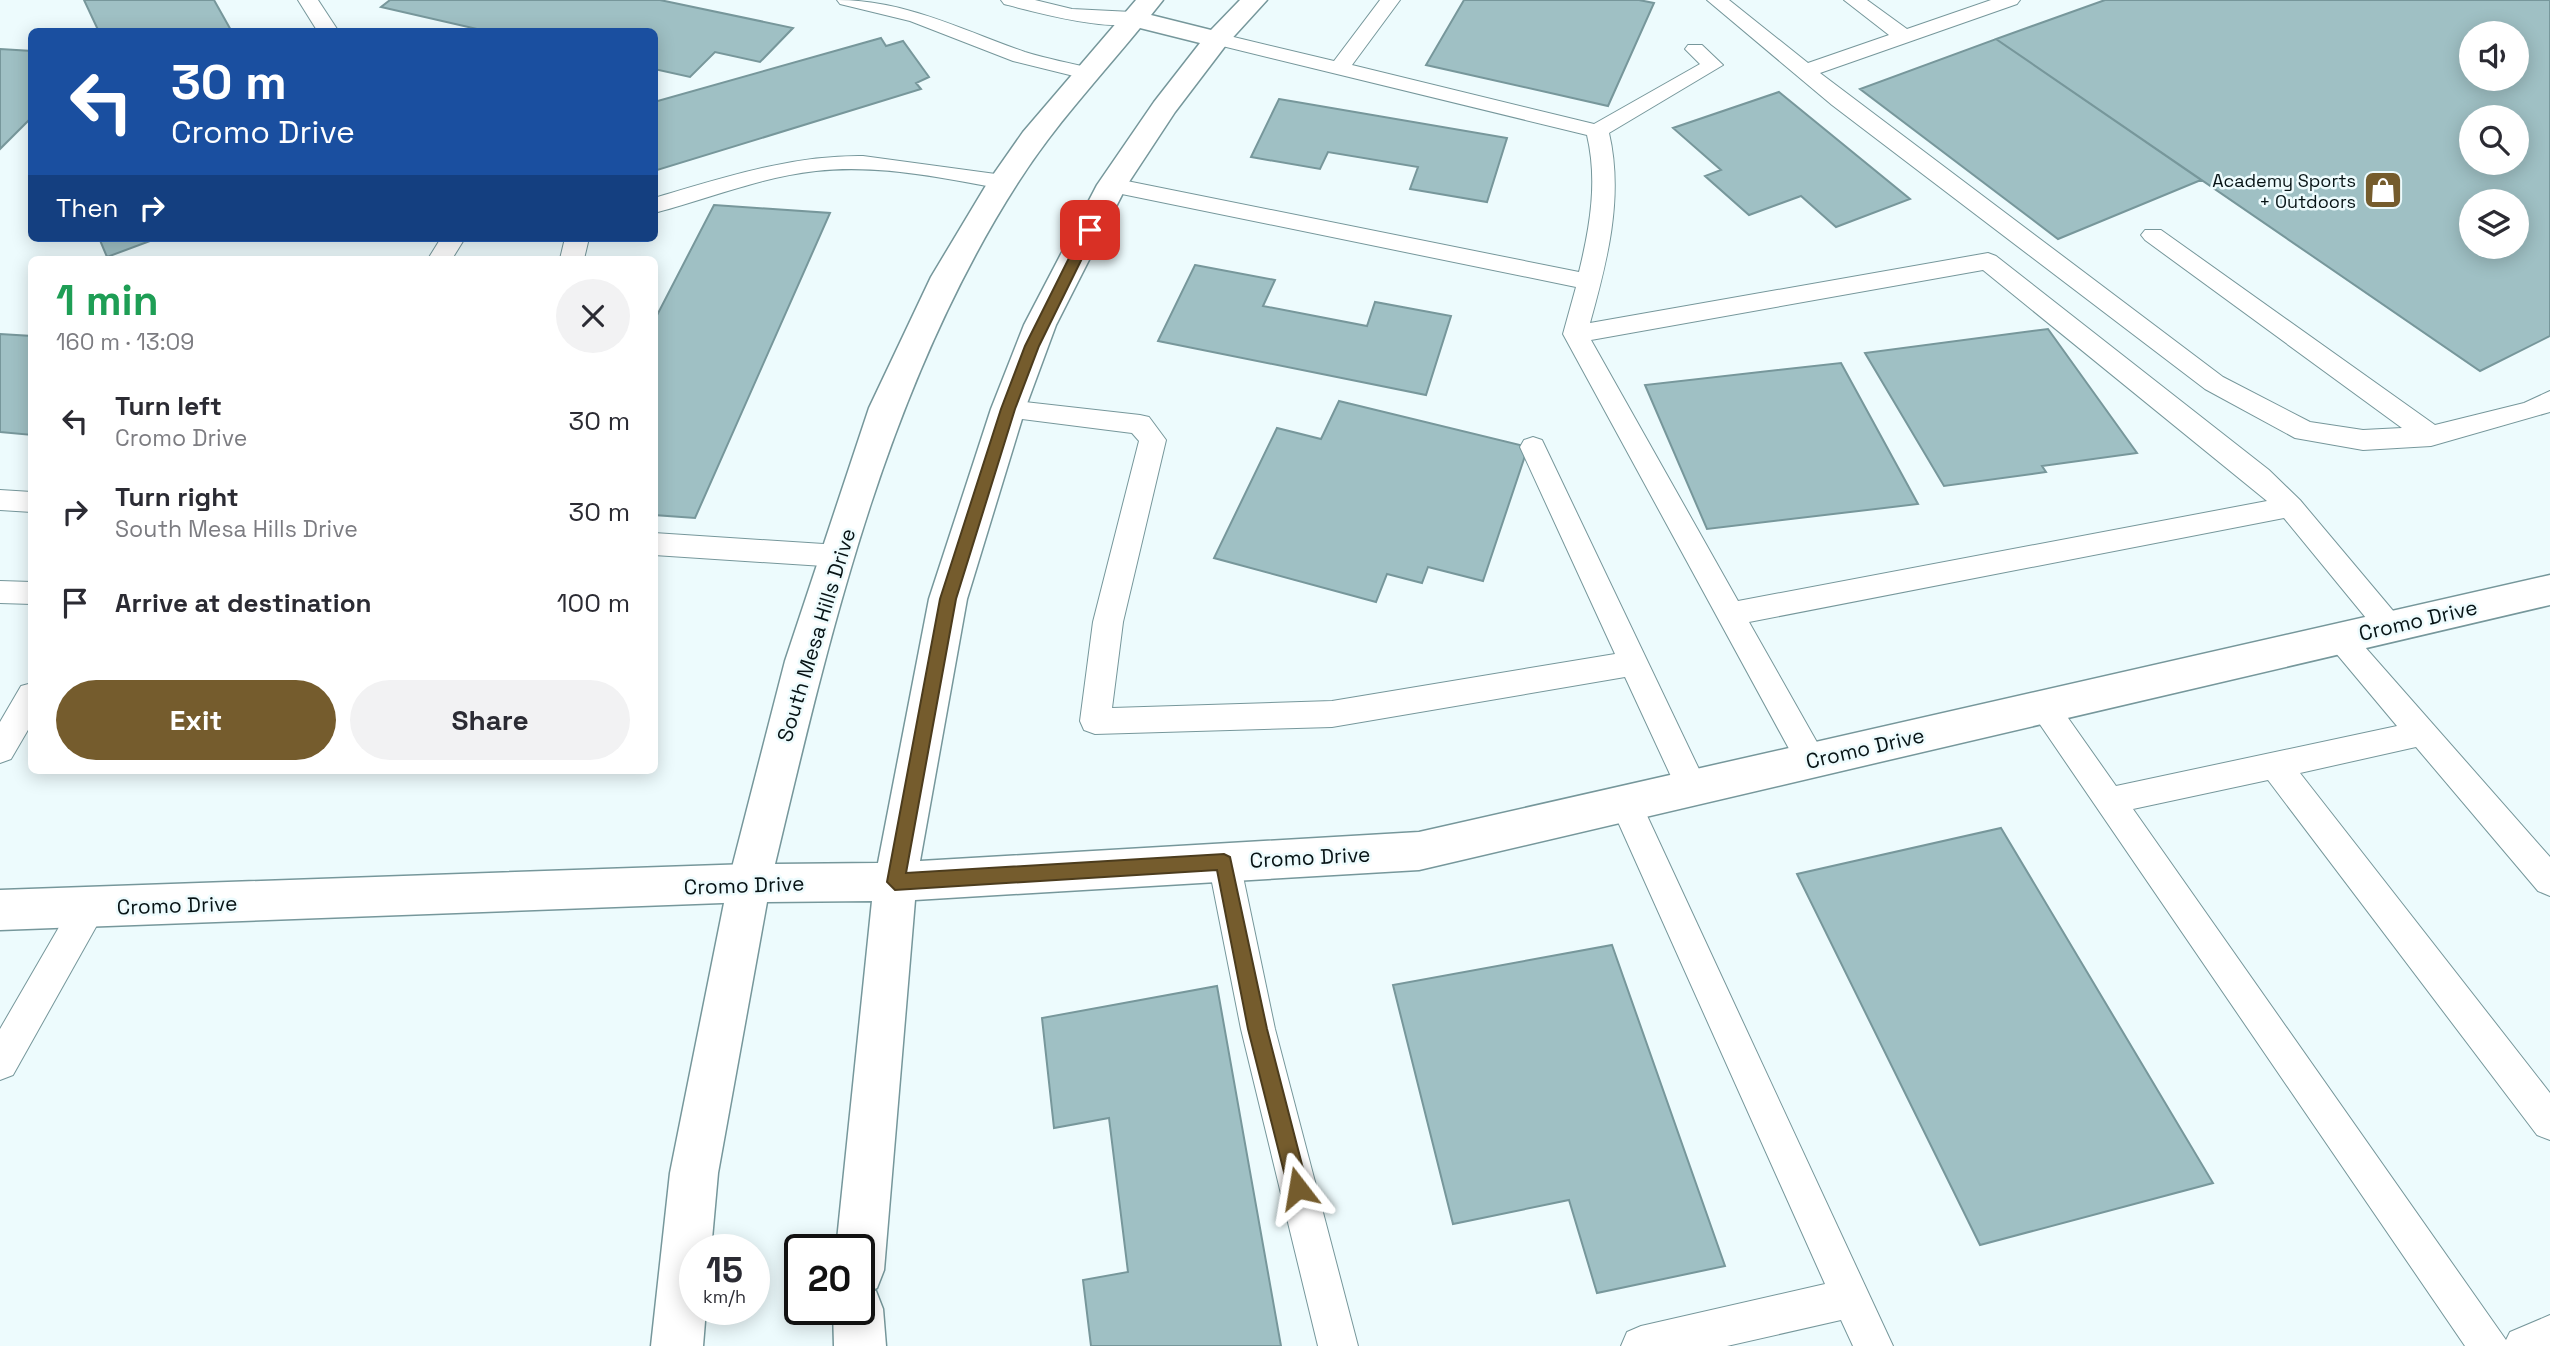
<!DOCTYPE html>
<meta charset="utf-8">
<style>
:root{--surface:#fff;--page:#f2f2f3;--text:#2b2b33;--muted:#7c7c81;--accent:#755c2d}
body{margin:0;font-family:"Space Grotesk",sans-serif;background:var(--page);color:var(--text);height:100vh;display:flex;flex-direction:column;font-size:26px;white-space:nowrap}
*{box-sizing:border-box;margin:0}
p{font-size:23px;color:var(--muted)}
.icon{flex:none;width:38px;height:38px;fill:none;stroke:currentColor;stroke-width:2;stroke-linecap:round;stroke-linejoin:round}
.map{position:relative;flex:1;overflow:hidden}
.details{position:absolute;left:28px;top:256px;width:630px;height:518px;display:flex;flex-direction:column;background:var(--surface);border-radius:10px;box-shadow:0 4px 18px #0003}
.details>*{flex:none}
.guide{position:absolute;left:28px;top:28px;width:630px;height:214px;border-radius:10px;box-shadow:0 4px 18px #0003;background:#1a4fa0;color:#fff;overflow:hidden}
.controls{position:absolute;left:2459px;top:21px;display:grid;gap:14px}
.controls a{display:grid;place-items:center;width:70px;height:70px;border-radius:50%;background:var(--surface);box-shadow:0 4px 18px #0003;font-size:35px}
.speed{position:absolute;left:679px;top:1234px;display:flex;gap:14px;font-size:35px;font-weight:700;text-align:center}
.speed>*{display:grid;place-content:center;width:91px;height:91px;border-radius:50%;background:var(--surface);box-shadow:0 4px 18px #0003;line-height:1}
.speed small{font-size:18px;font-weight:400}
.speed .limit{border:4px solid #111;border-radius:10px;background:#fff;color:#111}
.pin{position:absolute;display:grid;place-items:center;width:60px;height:60px;color:#fff;margin:-30px;border-radius:14px;box-shadow:0 4px 10px #0006}
.me{position:absolute;width:77px;margin:-38px;rotate:346deg;stroke-linejoin:round;filter:drop-shadow(0 0 5px #0008)}
.turn{display:flex;align-items:center;gap:24px;height:147px;padding:0 28px;font-size:32px}
.turn .icon{width:91px;height:91px;stroke-width:2.5}
.turn b{display:block;font-size:49px;line-height:60px}
.then{display:flex;align-items:center;height:66px;padding:0 28px;background:#0003;gap:14px;font-size:26px}
.round{display:grid;place-items:center;flex:none;width:74px;height:74px;border-radius:37px;background:var(--page)}
.overview{display:flex;align-items:center;justify-content:space-between;height:119px;padding:0 28px}
h1{font-size:42px;font-weight:700;line-height:52px;color:#1e9e55}
.cta{display:flex;gap:14px;margin-top:auto;padding:14px 28px}
.cta a{flex:1;height:80px;border-radius:42px;background:var(--accent);color:#fff;font-size:28px;font-weight:700;line-height:80px;text-align:center}
.cta a+a{background:var(--page);color:var(--text)}
ul{padding:0;list-style:none}
li{display:flex;align-items:center;gap:21px;height:91px;padding:0 28px}
li div{flex:1}
li b{display:block;font-size:26px}
li em{font-style:normal}
.map>svg:first-child{display:block}
.building{fill:#9fc0c4;stroke:#77979b;stroke-width:2;fill-rule:evenodd}
.lines{fill:none;stroke-linecap:round;stroke-linejoin:round}
.lane-casing{stroke:#76979b;stroke-width:2}
.street-casing{stroke:#76979b;stroke-width:3}
.secondary-casing{stroke:#76979b;stroke-width:3}
.lane{fill:#fff;fill-rule:evenodd}
.street{fill:#fff;fill-rule:evenodd}
.secondary{fill:#fff;fill-rule:evenodd}
.route{fill:#755c2d;stroke:#4c3c1d;stroke-width:2}
.labels{text-anchor:middle;dominant-baseline:central;stroke-width:5;stroke-linejoin:round;paint-order:stroke}
.far-poi-label{font-size:18px;fill:#071315;stroke:#edfbfd;text-anchor:end}
.street-label{font-size:21px;fill:#071315;stroke:#edfbfd}
</style>
<div class="map">
<svg width="2550" height="1346" viewBox="0 0 2550 1346">
<rect width="100%" height="100%" fill="#edfbfd"/>
<path class="building" d="M84 0H214L232 32H99Z
M390 0H660L793 28 760 62 715 52 690 77 654 69V32H490L381 7Z
M1464 0H1639L1654 3 1608 106 1426 65Z
M2105 0H2550V336L2480 371 1996 39ZM2471 33H2516V79H2471ZM2471 117H2516V163H2471ZM2471 201H2516V247H2471Z
M881 38 886 46 903 41 929 77 916 83 921 89 654 171V102Z
M1996 39 2201 180 2058 239 1860 89Z
M0 49 32 51V117L0 149Z
M1779 92 1910 199 1836 227 1801 196 1749 215 1705 176 1721 170 1673 128Z
M1279 99 1507 138 1487 202 1410 189 1418 167 1328 152 1320 169 1251 157Z
M714 205 830 213 695 518 654 515V321Z
M99 238H158L107 257Z
M1195 265 1275 280 1263 306 1367 326 1375 302 1451 316 1426 395 1158 341Z
M2048 329 2137 453 2042 466 2046 472 1944 486 1865 353Z
M0 334 32 336V435L0 432Z
M1841 363 1918 504 1707 529 1645 385Z
M1339 401 1528 447 1483 581 1428 567 1422 583 1387 574 1376 602 1214 558 1277 428 1321 439Z
M2001 828 2213 1183 1980 1245 1797 874Z
M1612 945 1725 1266 1597 1293 1569 1200 1453 1224 1393 985Z
M1217 986 1281 1346H1091L1083 1280 1128 1272 1109 1118 1054 1128 1042 1018Z"/>
<g class="lines">
<g class="lane-casing">
<path id="lane" d="M298 0H318L339 32H318Z
M837 0C905 0 962 30 1025 52 1047 59 1071 63 1093 69L1096 73 1086 79 1013 61 910 21 840 4Z
M1001 0H1035L1072 9 1132 12 1142 18C1128 38 1027 10 1004 4Z
M1380 0H1400L1352 65 1594 124 1700 64 1685 49 1688 45H1702L1723 65 1609 133C1624 197 1607 262 1590 323L1988 253 1996 256 2269 470 2300 500 2400 619 2405 627 2400 635 2390 639 2380 635 2284 518 1749 622 1827 760 1822 769 1811 773 1800 769 1563 334 1576 287 1112 192 1104 190 1101 185 1104 180 1112 178 1579 272C1590 227 1598 181 1587 135L1210 43 1207 39 1217 33 1334 61ZM1983 270 2267 501 1738 601 1591 340Z
M1707 0H1729L1808 63 1889 35 1844 0H1867L1907 29 1991 0H2020L2017 4 1820 73 2223 377 2310 422 2363 430 2402 428 2145 240 2141 235 2145 230H2161L2435 425 2524 403 2550 391V412L2431 446 2363 450 2295 438 2205 389 1832 105Z
M863 156 1003 175 1011 177 1014 182 1011 187 1003 189C942 178 879 164 816 171 760 177 708 199 654 213V198C723 178 791 155 863 156Z
M441 238H465L452 259H428Z
M565 238H589L584 259H560Z
M1008 400 1140 415 1149 417 1166 440 1123 622 1112 708 1332 701 1615 654 1520 447 1524 440 1533 437 1542 440 1708 788 1703 798 1692 802 1681 798 1625 677 1332 727 1095 734 1084 730 1080 721 1093 622 1139 441 1132 433 999 416 995 409 999 402Z
M0 490 32 492V512L0 510Z
M654 533 839 545 849 548 853 556 849 564 839 567 654 555Z
M0 581 32 582V604L0 603Z
M2340 626 2350 630 2550 857V896L2538 891 2416 747 2300 773 2550 1093V1140L2537 1135 2268 780 2133 809 2506 1340 2510 1332 2550 1315V1346H2465L2028 707 2032 698 2043 694 2054 698 2116 786 2397 726 2330 646 2325 638 2330 630Z
M32 683V723L11 759 0 763V722L21 686Z
M1626 790 1637 794 1893 1346H1853L1841 1320 1727 1346H1621L1627 1332 1641 1326 1825 1284 1610 804 1615 794Z
M1224 847 1235 852 1240 862 1275 1029 1358 1346H1318L1241 1029 1208 862 1213 852Z
M89 892 101 896 106 907 101 918 13 1075 0 1080V1029L77 896Z"/>
</g>
<g class="street-casing">
<path id="street" d="M749 864 764 869 770 883 764 897 749 902 0 930V890Z"/>
</g>
<g class="secondary-casing">
<path id="secondary" d="M1136 0H1163L1151 15 1211 30 1240 0H1267L1226 45 1175 112 1127 185 1056 325 1025 409 967 599 920 861 1419 832 2550 575V605L1419 870 915 900 884 1270 877 1288 872 1290 876 1291 883 1309 886 1346H834L833 1309H859V1250H836L872 901 767 902 718 1173 711 1250H695V1309H706L703 1346H651L670 1173 728 883 785 661 869 408 931 277 988 182 1023 132ZM1140 28 1200 43 1154 102 1097 185 1024 325 991 409 929 599 878 863 775 864C831 629 887 386 1019 181 1054 126 1099 78 1140 28Z"/>
</g>
<use href="#lane" class="lane"/>
<use href="#street" class="street"/>
<use href="#secondary" class="secondary"/>
</g>
<path class="route" d="M1090 226 1096 230 1039 346 1015 409 956 599 906 873 1224 854 1230 857 1267 1029 1308 1188 1305 1195 1298 1198 1291 1195 1288 1188 1248 1029 1217 870 895 890 887 882 940 599 1001 409 1025 346 1083 230Z"/>
<defs>
<g id="shop-square" transform="scale(2.0125)"><rect x="-9" y="-9" width="18" height="18" rx="4" fill="#755c2d" stroke="#edfbfd"/><path d="M-5-2.5h2.3a2.7 3.5 0 0 1 5.4 0H5L5.5 6h-11ZM-1.5-2.5h3a1.5 2.3 0 0 0-3 0Z" fill="#fff"/></g>
</defs>
<g fill-rule="evenodd">
<use href="#shop-square" x="2383" y="190"/>
</g>
<g class="labels">
<g class="far-poi-label">
<text x="2356" y="180">Academy Sports<tspan x="2356" dy="21">+ Outdoors</tspan></text>
</g>
<g class="street-label">
<text transform="translate(2418 620) rotate(-13)">Cromo Drive</text>
<text transform="translate(816 635) rotate(-73)">South Mesa Hills Drive</text>
<text transform="translate(1865 748) rotate(-13)">Cromo Drive</text>
<text transform="translate(1310 857) rotate(-3)">Cromo Drive</text>
<text transform="translate(744 885) rotate(-2)">Cromo Drive</text>
<text transform="translate(177 905) rotate(-2)">Cromo Drive</text>
</g>
</g>
</svg>
<div class="controls">
<a><svg class="icon" aria-label="sound" viewBox="0 0 24 24"><path d="M4 9h4l5-4v14l-5-4H4zM17 9q2 3 0 6"/></svg></a>
<a><svg class="icon" aria-label="search" viewBox="0 0 24 24"><circle cx="10" cy="10" r="6"/><path d="M15 15l6 6"/></svg></a>
<a><svg class="icon" aria-label="layers" viewBox="0 0 24 24"><path d="M12 4l9 5-9 5-9-5zM3 14l9 5 9-5"/></svg></a>
</div>
<div class="speed"><div>15<small>km/h</small></div><div class="limit">20</div></div>
<div class="pin" style="left:1090px;top:230px;background:#d93025"><svg class="icon" aria-label="arrive" viewBox="0 0 24 24"><path d="M6 21V4h12l-3 4 3 4H6"/></svg></div>
<svg class="me" style="left:1298px;top:1188px" viewBox="-20 -20 40 40"><path d="M0-17L14 15 0 8-14 15z" fill="#755c2d" stroke="#fff" stroke-width="4"/></svg>
<div class="guide">
<div class="turn"><svg class="icon" aria-label="left" viewBox="0 0 24 24"><path d="M17 20v-9H6M10 6l-5 5 5 5"/></svg><div><b>30 m</b>Cromo Drive</div></div>
<div class="then">Then<svg class="icon" aria-label="right" viewBox="0 0 24 24"><path d="M7 20v-9h11M14 6l5 5-5 5"/></svg></div>
</div>
<section class="details">
<div class="overview"><div><h1>1 min</h1><p>160 m · 13:09</p></div><a class="round"><svg class="icon" aria-label="close" viewBox="0 0 24 24"><path d="M6 6l12 12M18 6L6 18"/></svg></a></div>
<ul>
<li><svg class="icon" aria-label="left" viewBox="0 0 24 24"><path d="M17 20v-9H6M10 6l-5 5 5 5"/></svg><div><b>Turn left</b><p>Cromo Drive</p></div><em>30 m</em></li>
<li><svg class="icon" aria-label="right" viewBox="0 0 24 24"><path d="M7 20v-9h11M14 6l5 5-5 5"/></svg><div><b>Turn right</b><p>South Mesa Hills Drive</p></div><em>30 m</em></li>
<li><svg class="icon" aria-label="arrive" viewBox="0 0 24 24"><path d="M6 21V4h12l-3 4 3 4H6"/></svg><div><b>Arrive at destination</b></div><em>100 m</em></li>
</ul>
<div class="cta"><a>Exit</a><a>Share</a></div>
</section>
</div>
